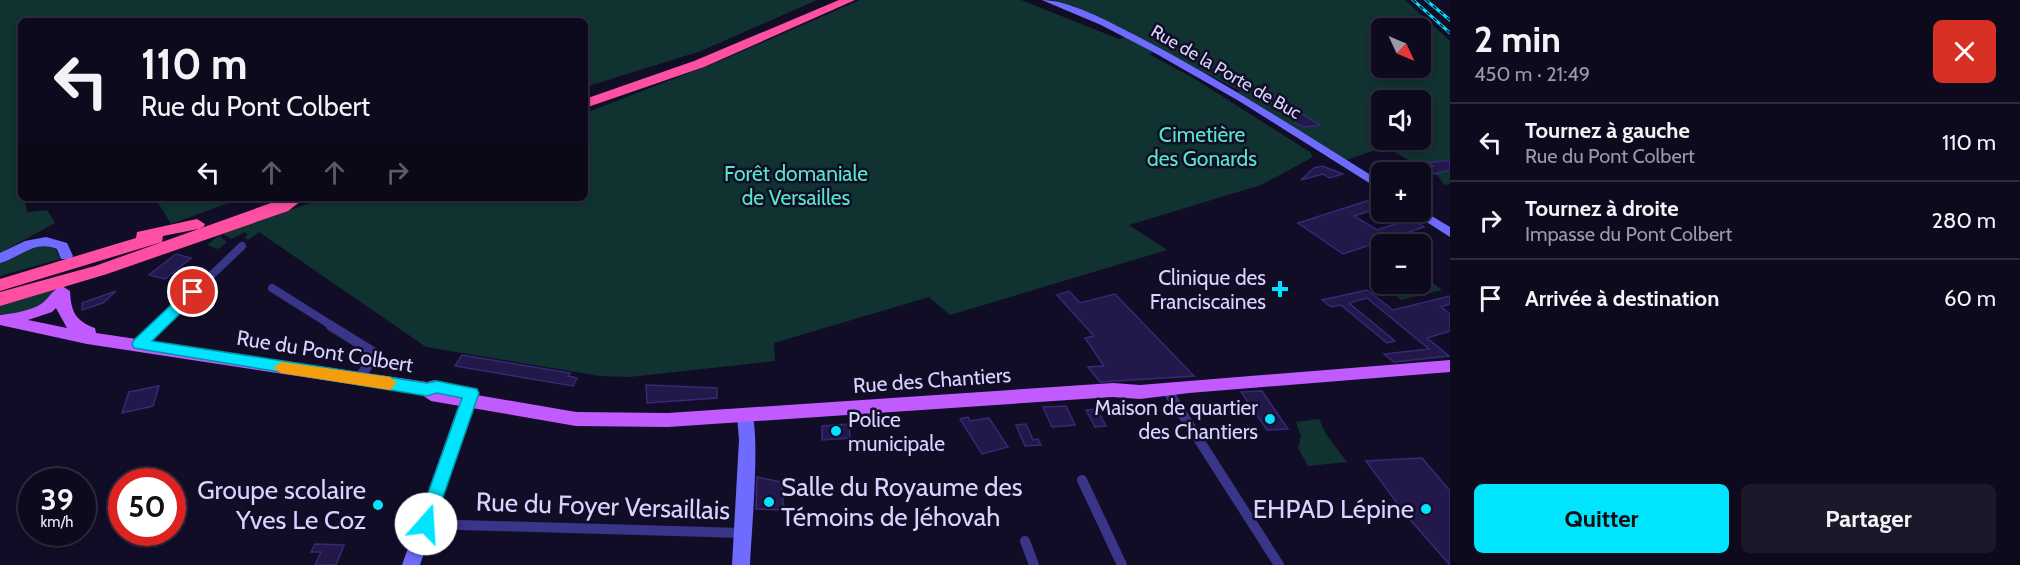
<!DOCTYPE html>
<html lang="fr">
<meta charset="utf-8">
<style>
:root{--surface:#0e0a1d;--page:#1c182a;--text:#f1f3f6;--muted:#9b9aa4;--line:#2e2b3b;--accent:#00e4ff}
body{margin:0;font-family:Cabin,sans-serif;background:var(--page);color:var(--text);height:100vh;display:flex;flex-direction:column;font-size:22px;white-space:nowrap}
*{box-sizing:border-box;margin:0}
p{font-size:20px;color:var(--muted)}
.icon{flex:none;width:33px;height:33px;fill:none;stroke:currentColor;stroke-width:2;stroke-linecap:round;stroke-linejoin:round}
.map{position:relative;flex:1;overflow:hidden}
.details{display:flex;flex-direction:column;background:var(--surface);width:570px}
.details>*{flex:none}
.hud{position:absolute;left:18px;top:18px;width:570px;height:183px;border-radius:9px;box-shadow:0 3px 9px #0003,0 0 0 2px var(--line);background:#0e0a1d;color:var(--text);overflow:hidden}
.needle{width:39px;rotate:134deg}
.controls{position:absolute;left:1371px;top:18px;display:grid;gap:12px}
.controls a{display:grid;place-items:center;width:60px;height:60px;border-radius:9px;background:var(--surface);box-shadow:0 3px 9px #0003,0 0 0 2px var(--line);font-size:30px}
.speed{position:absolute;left:18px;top:468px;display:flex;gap:12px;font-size:30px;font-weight:700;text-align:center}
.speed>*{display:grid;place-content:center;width:78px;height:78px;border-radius:50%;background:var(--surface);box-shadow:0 3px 9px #0003,0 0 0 2px var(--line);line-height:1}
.speed small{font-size:15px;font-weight:400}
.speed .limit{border:9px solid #d22;background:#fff;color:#111}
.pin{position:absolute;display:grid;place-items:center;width:51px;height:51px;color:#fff;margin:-26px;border:3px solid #fff;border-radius:50%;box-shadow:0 2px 6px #0007}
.me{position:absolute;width:66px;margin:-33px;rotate:19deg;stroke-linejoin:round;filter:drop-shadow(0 0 4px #0008)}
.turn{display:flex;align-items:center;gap:21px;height:126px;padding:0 24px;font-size:27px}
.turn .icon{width:78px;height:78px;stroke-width:2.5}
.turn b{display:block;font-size:42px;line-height:51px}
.lanes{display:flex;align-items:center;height:57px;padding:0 24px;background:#0003;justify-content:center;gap:30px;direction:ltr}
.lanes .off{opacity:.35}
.round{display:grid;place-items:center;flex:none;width:63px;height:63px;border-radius:9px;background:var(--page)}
.summary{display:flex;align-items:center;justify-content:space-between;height:102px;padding:0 24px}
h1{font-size:36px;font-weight:700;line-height:45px}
.cta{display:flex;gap:12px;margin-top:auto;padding:12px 24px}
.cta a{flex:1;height:69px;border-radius:9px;background:var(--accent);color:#111;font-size:24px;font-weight:700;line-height:69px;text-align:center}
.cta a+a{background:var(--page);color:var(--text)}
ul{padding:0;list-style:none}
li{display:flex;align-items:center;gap:18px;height:78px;padding:0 24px;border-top:2px solid var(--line)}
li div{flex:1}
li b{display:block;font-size:22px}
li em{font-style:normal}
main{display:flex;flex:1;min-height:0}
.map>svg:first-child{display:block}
.green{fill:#103231;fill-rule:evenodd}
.building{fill:#221849;stroke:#382877;stroke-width:1.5}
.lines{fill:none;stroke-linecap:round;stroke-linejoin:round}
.street-far1{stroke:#393589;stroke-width:8}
.street{stroke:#393589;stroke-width:10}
.secondary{fill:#6f6bff;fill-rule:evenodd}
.primary{fill:#c25bff;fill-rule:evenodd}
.highway{fill:#ff4fa2;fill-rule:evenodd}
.rail-casing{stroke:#00e4ff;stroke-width:3}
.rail{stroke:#120d27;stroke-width:1.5;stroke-dasharray:4.5;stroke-linecap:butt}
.route{fill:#00e4ff;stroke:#0094a6;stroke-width:1.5}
.slow{fill:#f59e0b}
.poi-dot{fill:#00e4ff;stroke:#120d27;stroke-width:2}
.labels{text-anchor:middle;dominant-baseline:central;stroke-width:5;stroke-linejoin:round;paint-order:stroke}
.far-street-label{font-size:18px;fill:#d9d4ff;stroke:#120d27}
.park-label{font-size:21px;fill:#56e8c4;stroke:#120d27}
.poi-label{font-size:21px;fill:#d9d4ff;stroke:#120d27;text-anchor:end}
.street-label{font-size:21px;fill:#d9d4ff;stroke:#120d27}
.near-poi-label{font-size:26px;fill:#d9d4ff;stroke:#120d27;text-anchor:end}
.near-street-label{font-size:26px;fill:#d9d4ff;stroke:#120d27}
</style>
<main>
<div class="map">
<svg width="1450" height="565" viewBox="0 0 1450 565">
<rect width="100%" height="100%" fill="#120d27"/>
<path class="green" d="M0 0H817L701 51 585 87V21H21V198H25L27 212 47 210 55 223 0 253Z
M860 0H1021L1119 39 1125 37 1154 52 1149 54 1195 79 1310 152 1313 157 1261 185 1129 225 1167 250 950 315 929 297 774 343 775 361 629 377 600 376 426 347 259 232 248 240 244 237 248 235 245 232 231 239 223 234 220 237 227 242 218 249 207 245 220 235 246 224 326 198H585V113L720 61Z
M1052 0H1405L1450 41V184L1444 185 1438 176 1385 147 1346 160 1236 93 1240 91 1072 5 1066 6ZM1382 28H1420V68H1382ZM1382 100H1420V140H1382Z
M155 198H242L171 224Z
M41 245 56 249 60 259 0 276V263L21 250Z
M1424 276 1442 290 1401 300 1384 285 1420 284 1421 277Z
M54 289 53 299 15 316 0 314V303Z
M1319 419 1326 434 1347 462 1308 466 1298 448 1301 436 1296 422Z"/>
<path class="building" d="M1299 112 1320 125 1304 127 1295 123 1298 120 1289 115Z
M1450 160V170L1435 174 1425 168 1433 166 1427 163Z
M1322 166 1343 174 1330 178 1323 174 1301 180 1314 168Z
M1379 197 1382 199V207L1354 216 1377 230 1401 222 1385 212H1400L1424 227 1343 254 1298 223Z
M176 254 191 258 165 279 149 275Z
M1367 290 1393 310 1450 296V304L1441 307 1450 314V331L1427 338 1449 356 1394 362 1384 354 1429 349 1367 298 1349 303 1395 341 1387 343 1341 305 1331 307 1322 300Z
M116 291 103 303 82 310V303Z
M1069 291 1080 303 1115 294 1194 376 1100 382 1088 367 1104 366 1085 338 1094 336 1057 295Z
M462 355 570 373 568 376 577 378 573 386 455 366Z
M646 385 717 388V398L647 403Z
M159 386 153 406 122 413 129 392Z
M1262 391 1270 403 1288 429 1267 430 1241 392Z
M1066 406 1075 425 1052 427 1043 407Z
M1097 409 1106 426 1095 427 1086 410Z
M968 417 970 421 989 418 1008 447 982 454 960 419Z
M849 424 850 438 822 440V426Z
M1026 424 1033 440 1038 439 1041 445 1025 446 1016 425Z
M1422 458 1450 491V565L1405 514 1366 461Z
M757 477 781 482 784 510 756 509Z
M315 544 344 545 336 565H315L321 552H311Z"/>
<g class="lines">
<path class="street-far1" d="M272 288 334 327
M157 327 242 246"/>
<path class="street" d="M331 326 373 352 372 360 358 379
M139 344 158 326
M1167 390 1279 565
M1082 480 1122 565
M426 524 742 533
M1025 541 1034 565"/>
<path class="secondary" d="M1042 0C1070 0 1109 22 1135 35 1220 79 1300 131 1382 182V191L1239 101 1153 52 1101 25Z
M1420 209 1450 227V237L1411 212H1420Z
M46 237 67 243 73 256 71 259H61L57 249C34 239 20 258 0 263V253L2 252 25 241Z
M468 395 474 397 476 401 420 565H402L460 401 462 397Z
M745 410 751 411C761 432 751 536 750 565H732L739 440 737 416 739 411Z"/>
<path class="primary" d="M62 286 70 291C71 311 75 321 95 328L96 333 427 382 435 380 441 382 442 389 576 412 668 413 1113 383 1140 385 1450 360V372L1189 393 1140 399 1113 397 668 427 576 426 431 401 422 395 87 344 0 325V315C11 314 30 311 41 304 49 299 52 289 62 286ZM56 308 67 328 28 320 52 312Z"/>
<path class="highway" d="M839 0H855L704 67 585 108V99L694 61Z
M285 198H305L288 211 107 274 0 306V292L95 266Z
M197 219 205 224 203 228 163 236 162 242 0 291V279L136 238 137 232Z"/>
<g class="rail-casing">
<path id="rail" d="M1413 0 1450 33
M1426 0 1450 20"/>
</g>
<use href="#rail" class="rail"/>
</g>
<path class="route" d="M193 288 198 289V296L152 341 427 383 437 381 477 389 479 393 432 529 426 532 419 529 417 524 462 398 437 393 427 396 134 348 132 344 134 340 188 289Z"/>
<path class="slow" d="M281 362 390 377 397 383 390 390 281 373 273 368Z"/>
<g class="poi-dot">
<path d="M1277 280h6v6h6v6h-6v6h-6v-6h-6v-6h6z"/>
<circle cx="1270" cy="419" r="6"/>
<circle cx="836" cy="431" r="6"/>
<circle cx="769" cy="502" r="6"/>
<circle cx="378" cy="505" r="6"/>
<circle cx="1426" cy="509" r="6"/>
</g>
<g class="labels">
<g class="far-street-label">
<text transform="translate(1226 72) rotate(30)">Rue de la Porte de Buc</text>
</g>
<g class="park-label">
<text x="1202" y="134">Cimetière<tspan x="1202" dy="24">des Gonards</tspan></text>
<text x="796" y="173">Forêt domaniale<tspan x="796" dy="24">de Versailles</tspan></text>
</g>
<g class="poi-label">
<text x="1266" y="277">Clinique des<tspan x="1266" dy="24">Franciscaines</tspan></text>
<text x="1258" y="407">Maison de quartier<tspan x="1258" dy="24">des Chantiers</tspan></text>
<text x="848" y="419" text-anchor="start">Police<tspan x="848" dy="24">municipale</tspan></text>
</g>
<g class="street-label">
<text transform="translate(325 351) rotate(9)">Rue du Pont Colbert</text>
<text transform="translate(932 380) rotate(-4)">Rue des Chantiers</text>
</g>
<g class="near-poi-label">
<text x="781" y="487" text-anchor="start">Salle du Royaume des<tspan x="781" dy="30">Témoins de Jéhovah</tspan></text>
<text x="366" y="490">Groupe scolaire<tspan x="366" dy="30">Yves Le Coz</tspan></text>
<text x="1414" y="509">EHPAD Lépine</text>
</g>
<g class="near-street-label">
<text transform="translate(603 506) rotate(2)">Rue du Foyer Versaillais</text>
</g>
</g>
</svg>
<div class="controls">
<a><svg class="needle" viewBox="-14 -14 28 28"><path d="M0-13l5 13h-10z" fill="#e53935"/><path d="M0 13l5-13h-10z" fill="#9b9aa4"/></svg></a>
<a><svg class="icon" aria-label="sound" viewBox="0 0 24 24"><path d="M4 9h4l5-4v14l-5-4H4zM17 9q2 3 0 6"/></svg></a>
<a>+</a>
<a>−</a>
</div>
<div class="speed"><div>39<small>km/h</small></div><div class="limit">50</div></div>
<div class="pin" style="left:193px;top:292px;background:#d93025"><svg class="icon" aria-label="arrive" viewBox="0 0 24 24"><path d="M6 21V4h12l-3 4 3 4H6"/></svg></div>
<svg class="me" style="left:426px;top:524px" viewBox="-20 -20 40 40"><circle r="19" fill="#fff"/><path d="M0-13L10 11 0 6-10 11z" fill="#00e4ff"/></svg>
<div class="hud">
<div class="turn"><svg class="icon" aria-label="left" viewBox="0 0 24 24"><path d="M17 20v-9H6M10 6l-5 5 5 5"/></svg><div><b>110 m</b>Rue du Pont Colbert</div></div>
<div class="lanes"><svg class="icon" aria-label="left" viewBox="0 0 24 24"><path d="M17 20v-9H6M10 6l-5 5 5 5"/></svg><svg class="icon off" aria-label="ahead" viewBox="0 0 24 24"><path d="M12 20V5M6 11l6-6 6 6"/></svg><svg class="icon off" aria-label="ahead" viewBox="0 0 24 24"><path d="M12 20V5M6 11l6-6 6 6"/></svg><svg class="icon off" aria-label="right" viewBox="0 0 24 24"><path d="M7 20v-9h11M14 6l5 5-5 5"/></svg></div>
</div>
</div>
<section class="details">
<div class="summary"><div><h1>2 min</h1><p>450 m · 21:49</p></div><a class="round" style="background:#d93025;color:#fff"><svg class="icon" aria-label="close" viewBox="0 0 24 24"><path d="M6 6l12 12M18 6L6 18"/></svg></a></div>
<ul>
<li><svg class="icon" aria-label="left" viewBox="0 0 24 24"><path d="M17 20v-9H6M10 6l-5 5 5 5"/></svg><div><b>Tournez à gauche</b><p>Rue du Pont Colbert</p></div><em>110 m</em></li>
<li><svg class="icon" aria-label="right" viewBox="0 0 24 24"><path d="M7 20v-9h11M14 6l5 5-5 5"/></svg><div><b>Tournez à droite</b><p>Impasse du Pont Colbert</p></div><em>280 m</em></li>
<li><svg class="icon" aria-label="arrive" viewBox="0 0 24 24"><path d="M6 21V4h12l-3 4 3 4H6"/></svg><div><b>Arrivée à destination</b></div><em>60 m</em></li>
</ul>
<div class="cta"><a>Quitter</a><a>Partager</a></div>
</section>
</main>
